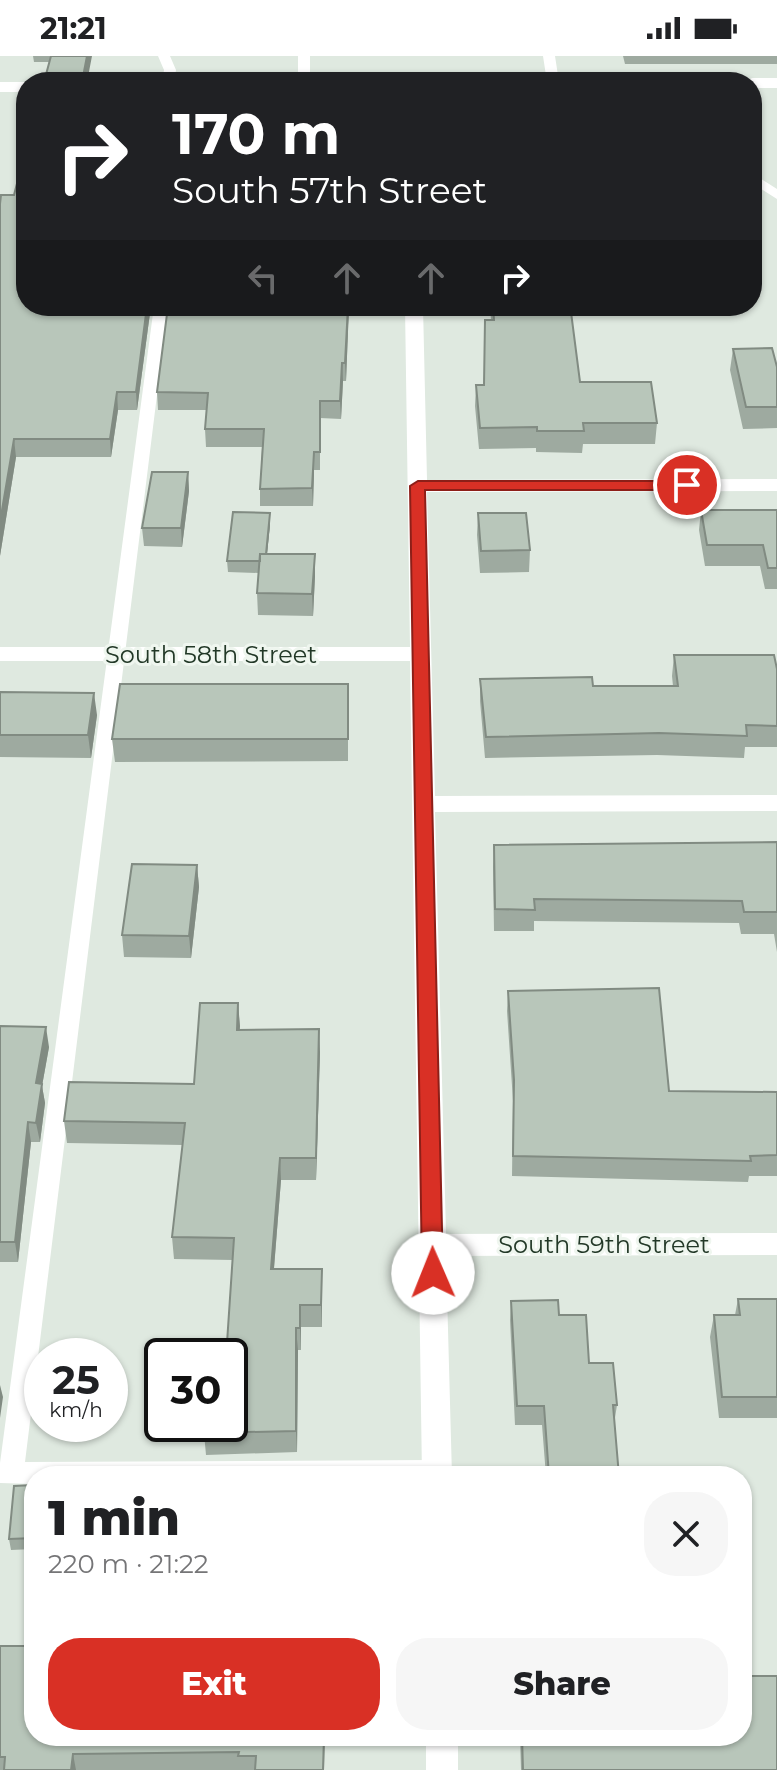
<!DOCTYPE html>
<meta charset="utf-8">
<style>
:root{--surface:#fff;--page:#f6f6f6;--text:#202124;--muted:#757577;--accent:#d93025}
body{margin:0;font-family:Montserrat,sans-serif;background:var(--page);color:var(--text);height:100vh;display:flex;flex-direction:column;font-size:30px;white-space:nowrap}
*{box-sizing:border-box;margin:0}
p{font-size:26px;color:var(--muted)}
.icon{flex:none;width:44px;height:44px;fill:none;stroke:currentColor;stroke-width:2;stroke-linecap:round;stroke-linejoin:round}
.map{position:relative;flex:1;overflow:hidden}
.side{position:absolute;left:24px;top:1410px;width:728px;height:280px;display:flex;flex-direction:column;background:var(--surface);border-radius:32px;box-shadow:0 2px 6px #0004}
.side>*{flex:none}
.guide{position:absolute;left:16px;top:16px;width:746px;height:244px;border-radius:32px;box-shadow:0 2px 6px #0004;background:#202124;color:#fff;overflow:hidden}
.speed{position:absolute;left:24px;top:1282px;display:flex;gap:16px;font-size:40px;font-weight:700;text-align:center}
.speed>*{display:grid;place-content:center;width:104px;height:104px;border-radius:50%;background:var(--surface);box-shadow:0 2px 6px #0004;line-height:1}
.speed small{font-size:20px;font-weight:400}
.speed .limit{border:4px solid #111;border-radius:12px;background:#fff;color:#111}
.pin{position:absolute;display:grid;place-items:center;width:68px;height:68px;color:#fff;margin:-34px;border:4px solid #fff;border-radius:50%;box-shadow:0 2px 8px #0007}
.me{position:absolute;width:88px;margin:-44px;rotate:359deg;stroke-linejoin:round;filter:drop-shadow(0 0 6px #0008)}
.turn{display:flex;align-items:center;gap:28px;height:168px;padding:0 24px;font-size:36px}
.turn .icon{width:104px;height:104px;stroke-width:2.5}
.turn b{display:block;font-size:56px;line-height:68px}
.lanes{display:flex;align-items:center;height:76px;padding:0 24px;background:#0003;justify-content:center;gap:40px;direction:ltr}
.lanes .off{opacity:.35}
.round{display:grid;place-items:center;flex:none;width:84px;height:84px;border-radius:32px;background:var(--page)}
.overview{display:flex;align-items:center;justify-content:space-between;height:136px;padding:0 24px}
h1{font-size:48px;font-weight:800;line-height:60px}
.cta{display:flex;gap:16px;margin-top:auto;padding:16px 24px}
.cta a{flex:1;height:92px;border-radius:32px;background:var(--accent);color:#fff;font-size:32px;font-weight:800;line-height:92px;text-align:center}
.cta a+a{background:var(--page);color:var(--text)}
.status{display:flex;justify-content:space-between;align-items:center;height:56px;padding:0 40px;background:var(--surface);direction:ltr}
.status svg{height:22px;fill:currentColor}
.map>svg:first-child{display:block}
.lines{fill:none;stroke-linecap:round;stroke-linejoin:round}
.service{fill:#fff;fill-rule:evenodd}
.minor{fill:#fff;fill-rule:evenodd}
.wall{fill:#9eaaa0}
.shaded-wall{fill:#818b82}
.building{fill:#b8c6ba;stroke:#818b82;stroke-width:2}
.route{fill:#d93025;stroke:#8d1f18;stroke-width:2}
.labels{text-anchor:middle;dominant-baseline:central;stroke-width:6;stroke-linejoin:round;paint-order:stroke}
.street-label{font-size:24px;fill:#223827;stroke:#eff6ef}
</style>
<div class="status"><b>21:21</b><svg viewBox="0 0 49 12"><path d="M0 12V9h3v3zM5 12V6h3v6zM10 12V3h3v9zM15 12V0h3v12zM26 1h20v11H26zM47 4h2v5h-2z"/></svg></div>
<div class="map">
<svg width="777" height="1714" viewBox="0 0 777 1714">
<rect width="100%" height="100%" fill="#dfe9e0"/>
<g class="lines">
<path class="service" d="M158 0H170L176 14 174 26H162L164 14Z
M298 0H310V26H298Z
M543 0H555L559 26H547Z
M752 117 777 133V143L752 127Z
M154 250H168L25 1406 437 1404 446 1407 449 1415 447 1420H34V1428L0 1427V1407Z"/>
<path class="minor" d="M752 22H777V32H752V26H745Z
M0 26H26V36H0Z
M405 250H423L427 424 777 423V435L427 436 435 740 777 739V755L435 756 446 1178 777 1177V1199L446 1200 452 1420H422L410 605H0V591H410Z
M426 1680H458V1714H426Z"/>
</g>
<path class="wall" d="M33 0H92L49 6H34Z
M623 0H777V8H625Z
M0 148 150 257 137 354H118L111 401H16L0 500Z
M349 250 346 325H343L341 363 320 362V414H314L313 450H260V433L262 391H206L205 373 207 354H158L157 336Z
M490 250H562L580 326 657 367 655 388H583L582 397 536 396V392L479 393 475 350 476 329H484L491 264Z
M733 293 777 311V372L743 373 730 314Z
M188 416 189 435 182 491 144 490 142 472Z
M701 454H777V533H765L760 510H705L699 474Z
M270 457V469L267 498H315V520L313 560 258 559 257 537 259 517 228 516 227 505Z
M478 457 530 494 529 516 480 517 477 479Z
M674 599 777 613V691H745L744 702 657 699 485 702 480 645V623L593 630H673L672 620Z
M348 628V705L115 706 112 683Z
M0 636 97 659 91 702 0 701Z
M777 786V896L774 878H741L739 867 534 865V875H494L493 811 494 789Z
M197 809 199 831 191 902 124 901 122 879Z
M508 935 669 1035 777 1036V1120H749L748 1126 512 1120 513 1045 507 955Z
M238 947 240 974 320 996 316 1124H281L274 1213 322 1236V1271H301V1294H298L297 1396 206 1399 204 1377 227 1287 233 1204 174 1203 172 1181 183 1089 67 1087 64 1065 194 1028Z
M0 970 49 991 42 1030 45 1047 40 1086H31L18 1206H0Z
M738 1243H777V1362H719L710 1281 714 1259H735Z
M511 1245 559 1259 617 1349 614 1368 619 1420H546L542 1369H515L510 1264Z
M34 1429V1493L11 1494 9 1483Z
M0 1590 34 1680H325L324 1714H0Z
M520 1680H742L777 1714H521Z"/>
<path class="shaded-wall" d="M87 0H92L87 26H82Z
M147 250H149L150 257 137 354 136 336Z
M348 250H349L346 325 345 307Z
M342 307 343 325 341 363 340 345Z
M117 336 118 354 111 401 110 383Z
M14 383 16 401 0 500V466Z
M314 396V414L313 450 312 432Z
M188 416 189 435 182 491 181 472Z
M270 457V469L265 517V505Z
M315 498V520L313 560 312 538Z
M94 637 97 659 91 702 88 679Z
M197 809 199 831 191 902 189 880Z
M238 947 240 970 238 996 237 974Z
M46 971 49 991 42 1030 45 1047 40 1086 36 1067V1027Z
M319 973 320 996 316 1124V1102Z
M28 1066 31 1086 18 1206 15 1186Z
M280 1102 281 1124 272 1236 271 1213Z
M322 1213V1271L321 1249Z
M300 1249 301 1271V1294L300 1272Z
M296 1272 298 1294 297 1396 296 1375Z
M0 1329 3 1341 0 1362Z
M73 1698 76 1714H71Z"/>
<path class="building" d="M51 0H87L82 26H44Z
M26 93V250H147L136 336H117L110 383H14L0 466V148L1 139H14Z
M168 250H348L345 307H342L340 345H320V396H314L312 432 260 433 264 373H205L208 337 157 336Z
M493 250H562V256H571L580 326H651L657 367H583L584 375H537V371L480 372 476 329H484L485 264H494Z
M772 292 777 311V351H746L733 293Z
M152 416H188L181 472H142Z
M701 454H777V512H768L763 489H707Z
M233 456 270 457 266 498H260V505H227Z
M478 457H526L530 494 481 495Z
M260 498H315L312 538 257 537Z
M674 599H774L777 613V670L746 669 747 680 659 677 486 681 480 623 592 621 593 630H678Z
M120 628H348V683H112Z
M0 636 94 637 88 679H0Z
M777 786V856H744L742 845 534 843 535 854 495 853 494 789Z
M132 808 197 809 189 880 122 879Z
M659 932 669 1035 777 1036V1099L750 1100 751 1105 513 1100 514 1024 508 935Z
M200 947H238L237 974 319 973 316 1102H280L271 1213H322L321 1249H300V1272H296V1375L204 1377V1368H230V1300H206V1288L227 1287 234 1182 172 1181 185 1067 64 1065 69 1026 194 1028Z
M0 970 46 971 36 1027 42 1028 36 1067 28 1066 15 1186H0Z
M738 1243H777V1341H722L714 1259H740Z
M558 1244 559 1259H586L589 1307H613L617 1349H613L619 1420H549L544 1350H517L511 1245Z
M34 1429V1482L9 1483 14 1430Z
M0 1590H34V1680H324L323 1714H255L256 1700H238L239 1696 73 1698 71 1714H4L5 1701H0Z
M742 1620H777V1714H523L522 1680H742Z"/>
<path class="route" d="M418 425H687L695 429 687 434H425L443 1217 433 1226 422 1217 410 430Z"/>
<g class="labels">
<g class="street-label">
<text x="211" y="598">South 58th Street</text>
<text x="604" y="1188">South 59th Street</text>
</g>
</g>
</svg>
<div class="speed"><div>25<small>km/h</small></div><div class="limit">30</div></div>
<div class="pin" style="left:687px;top:429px;background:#d93025"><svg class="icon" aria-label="arrive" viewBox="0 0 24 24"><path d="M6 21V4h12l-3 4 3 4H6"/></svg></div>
<svg class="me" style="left:433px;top:1217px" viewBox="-20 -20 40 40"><circle r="19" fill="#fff"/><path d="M0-13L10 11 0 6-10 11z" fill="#d93025"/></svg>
<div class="guide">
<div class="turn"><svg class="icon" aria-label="right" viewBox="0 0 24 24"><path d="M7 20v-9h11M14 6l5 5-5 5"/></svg><div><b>170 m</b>South 57th Street</div></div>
<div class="lanes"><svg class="icon off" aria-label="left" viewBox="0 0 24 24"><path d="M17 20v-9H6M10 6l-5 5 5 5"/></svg><svg class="icon off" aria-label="ahead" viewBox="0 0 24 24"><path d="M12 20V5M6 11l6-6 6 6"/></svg><svg class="icon off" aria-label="ahead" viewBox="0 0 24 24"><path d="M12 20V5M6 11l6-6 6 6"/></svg><svg class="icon" aria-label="right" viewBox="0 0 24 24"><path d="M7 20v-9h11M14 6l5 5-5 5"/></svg></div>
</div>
<section class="side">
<div class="overview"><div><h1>1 min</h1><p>220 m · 21:22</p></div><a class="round"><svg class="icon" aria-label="close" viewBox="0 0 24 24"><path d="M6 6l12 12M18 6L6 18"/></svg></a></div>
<div class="cta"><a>Exit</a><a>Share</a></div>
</section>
</div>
